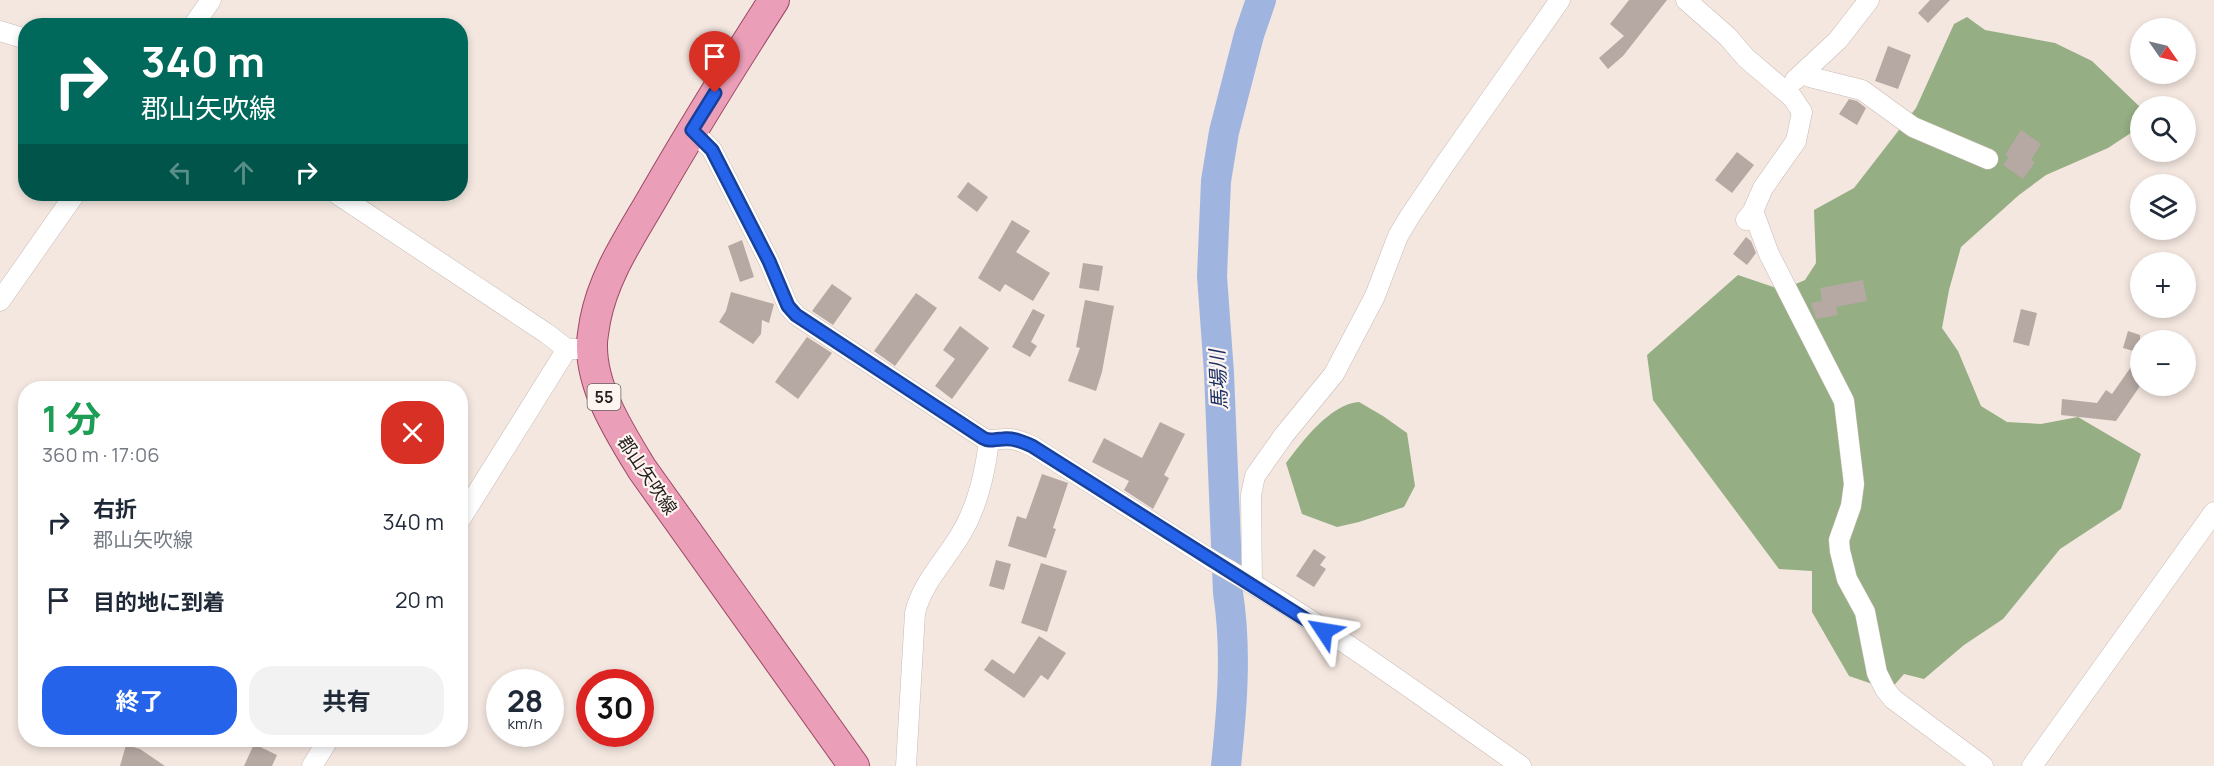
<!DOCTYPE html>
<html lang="ja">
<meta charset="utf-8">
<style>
:root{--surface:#fff;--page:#f2f2f3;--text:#1f2937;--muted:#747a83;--accent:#2563eb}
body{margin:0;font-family:Manrope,"Noto Sans JP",sans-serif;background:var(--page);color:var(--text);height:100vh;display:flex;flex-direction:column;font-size:22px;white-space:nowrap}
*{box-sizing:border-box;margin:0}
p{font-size:20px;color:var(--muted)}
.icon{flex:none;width:33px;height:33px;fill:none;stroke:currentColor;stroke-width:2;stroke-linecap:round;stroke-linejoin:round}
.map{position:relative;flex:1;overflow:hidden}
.drawer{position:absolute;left:18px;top:381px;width:450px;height:366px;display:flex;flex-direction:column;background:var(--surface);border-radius:24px;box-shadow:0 3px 9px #0003}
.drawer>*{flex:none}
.hud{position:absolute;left:18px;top:18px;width:450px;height:183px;border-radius:24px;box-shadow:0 3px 9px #0003;background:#00695c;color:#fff;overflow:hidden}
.needle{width:39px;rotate:124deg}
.buttons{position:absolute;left:2130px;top:18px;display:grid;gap:12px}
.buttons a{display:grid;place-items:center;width:66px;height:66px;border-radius:50%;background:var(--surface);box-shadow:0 3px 9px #0003;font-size:30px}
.speed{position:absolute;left:486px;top:669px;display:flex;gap:12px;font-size:30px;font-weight:700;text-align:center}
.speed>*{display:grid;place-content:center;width:78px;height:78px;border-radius:50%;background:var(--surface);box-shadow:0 3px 9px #0003;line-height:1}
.speed small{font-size:15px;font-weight:400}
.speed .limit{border:9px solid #d22;background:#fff;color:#111}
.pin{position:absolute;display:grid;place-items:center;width:51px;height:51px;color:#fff;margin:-62px -26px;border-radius:50% 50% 50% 0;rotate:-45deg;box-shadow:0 0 6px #0007}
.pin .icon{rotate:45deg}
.me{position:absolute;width:66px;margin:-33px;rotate:303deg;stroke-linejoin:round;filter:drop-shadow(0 0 4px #0008)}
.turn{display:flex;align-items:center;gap:21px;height:126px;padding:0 24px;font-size:27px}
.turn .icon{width:78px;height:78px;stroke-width:2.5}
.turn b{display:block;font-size:42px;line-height:51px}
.lanes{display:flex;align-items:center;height:57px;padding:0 24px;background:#0003;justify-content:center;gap:30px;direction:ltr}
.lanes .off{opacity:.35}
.round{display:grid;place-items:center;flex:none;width:63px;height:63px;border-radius:24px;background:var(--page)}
.summary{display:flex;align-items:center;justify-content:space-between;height:102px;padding:0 24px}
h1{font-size:36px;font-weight:700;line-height:45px;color:#1e9e55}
.button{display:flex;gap:12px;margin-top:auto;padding:12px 24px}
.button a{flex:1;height:69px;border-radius:24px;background:var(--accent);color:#fff;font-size:24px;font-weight:700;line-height:69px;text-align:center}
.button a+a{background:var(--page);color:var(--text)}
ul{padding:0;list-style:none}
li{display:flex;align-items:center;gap:18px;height:78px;padding:0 24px}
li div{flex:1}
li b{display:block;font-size:22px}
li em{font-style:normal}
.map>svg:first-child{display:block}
.forest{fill:#96ae83}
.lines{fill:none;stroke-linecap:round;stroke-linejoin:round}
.river{stroke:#9fb5e0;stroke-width:30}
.building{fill:#b6a9a3}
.minor-casing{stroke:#c8bbb5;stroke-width:21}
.primary-casing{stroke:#9d4964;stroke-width:32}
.minor{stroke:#fff;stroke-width:20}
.primary{stroke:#eb9eb8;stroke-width:30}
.route-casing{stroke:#184099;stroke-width:15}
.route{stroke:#2563eb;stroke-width:10}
.labels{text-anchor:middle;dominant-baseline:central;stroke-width:4.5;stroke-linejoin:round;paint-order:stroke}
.shield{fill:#fef5f1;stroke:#67615e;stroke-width:1.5}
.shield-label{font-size:16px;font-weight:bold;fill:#26211f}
.street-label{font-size:18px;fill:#26211f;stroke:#fef5f1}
.water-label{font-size:20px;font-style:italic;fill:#1a3166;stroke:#fef5f1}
</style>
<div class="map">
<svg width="2214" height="766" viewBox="0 0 2214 766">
<rect width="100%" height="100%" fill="#f4e7e0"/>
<path class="forest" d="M1967 17 1985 30 2055 43 2092 61 2140 107V127L2108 148 2046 175 2019 195 1961 247 1949 290 1942 328 1958 351 1981 406 2007 422 2041 424 2078 417 2141 454 2121 509 2060 549 2003 619 1964 645 1924 679 1904 674 1890 690 1849 676 1812 612V571L1779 569 1653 400 1647 355 1738 275 1782 290 1805 280 1816 263 1814 210 1854 188 1916 108 1954 24Z
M1359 402 1383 416 1407 433 1415 486 1404 507 1359 522 1337 527 1302 514 1286 463C1302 442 1330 404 1359 402Z"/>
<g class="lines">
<path class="river" d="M1226 766C1232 709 1237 650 1228 593L1219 373 1212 276 1216 181 1224 132 1249 35 1261 0"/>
</g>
<path class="building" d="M1629 0H1667L1623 56 1608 69 1599 58 1624 36 1610 24Z
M1930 0H1950L1928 23 1918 13Z
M1888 46 1911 55 1898 89 1875 81Z
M1849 99 1857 101 1866 108 1857 125 1839 114Z
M2021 130 2041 144 2031 160 2035 162 2023 179 2003 165 2009 157 2005 155Z
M1737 152 1754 165 1732 193 1715 180Z
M968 182 988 197 977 212 957 197Z
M1012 220 1030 231 1016 252 1050 273 1033 301 1005 284 1000 292 978 278Z
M1746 237 1751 241 1756 253 1747 265 1733 254Z
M742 240 754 277 740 282 728 246Z
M1083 263 1103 266 1099 291 1079 288Z
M1863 280 1867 301 1836 307 1838 315 1816 319 1811 303 1822 301 1820 288Z
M832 284 852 298 833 325 812 311Z
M731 292 774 304 769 323 762 320 761 334 753 344 719 322 726 311Z
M916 293 937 308 895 366 874 351Z
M1085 300 1114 306 1102 372 1096 391 1068 381 1080 348 1076 347Z
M1033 309 1045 315 1031 342 1037 346 1030 357 1012 347Z
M2021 309 2037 313 2029 346 2013 342Z
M960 326 989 348 952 399 935 386 955 359 943 350Z
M2128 331 2140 335V353L2123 348Z
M807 337 832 353 798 399 775 382Z
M2140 354V386L2116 421 2061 415 2062 399 2097 403 2106 390 2112 394Z
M1160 422 1185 434 1164 475 1169 478 1153 509 1124 490 1129 481 1092 462 1104 438 1142 458Z
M1042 474 1068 483 1053 528 1056 529 1046 558 1008 546 1017 516 1026 519Z
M1314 549 1326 557 1320 565 1326 569 1314 587 1296 576Z
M996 560 1011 564 1004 590 989 586Z
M1041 563 1067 571 1047 632 1021 623Z
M1039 636 1066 653 1048 680 1041 675 1024 698 984 670 992 659 1014 674Z
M254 744 277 755 272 766H244Z
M126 745 140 749 165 766H120Z"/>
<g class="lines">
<g class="minor-casing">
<path id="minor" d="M1686 0 1728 37 1746 58 1792 97 1802 112 1796 141 1763 188 1753 211 1746 220
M193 26 211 0
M0 31 26 39
M1803 73 1810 77 1862 90 1913 127 1988 159
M1795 80 1838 40 1869 0
M692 130 712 150 769 261 788 306 796 315 983 438C990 442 994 439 1003 439 1014 438 1023 442 1032 446L1213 561C1320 621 1421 696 1521 766
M337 194 546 333 567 349H592
M1753 211 1769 254 1844 401 1854 484 1851 506 1839 540 1840 551 1847 579 1865 612 1877 673 1885 689 1893 699 1983 766
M0 301 75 194
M460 520 567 349
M1252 584 1251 495 1255 476 1284 435 1334 374 1375 296 1398 236 1410 216 1445 164 1560 0
M312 766 328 740
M906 766 915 613C922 584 943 563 959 537 977 509 985 474 989 441
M2032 766 2214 512"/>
</g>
<g class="primary-casing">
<path id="primary" d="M774 0C733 64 693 128 655 194 631 236 604 274 595 321 594 329 592 337 592 344 591 388 620 433 642 469L854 766"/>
</g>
<use href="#minor" class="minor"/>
<use href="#primary" class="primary"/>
</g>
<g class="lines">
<g class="route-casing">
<path id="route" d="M715 93 692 130 712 150 769 261 788 306 796 315 983 438C990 442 994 439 1003 439 1014 438 1023 442 1032 446L1324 631"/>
</g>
<use href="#route" class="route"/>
</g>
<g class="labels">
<rect class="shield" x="587.5" y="384" width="33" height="26" rx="4.5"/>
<g class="shield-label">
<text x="604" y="397">55</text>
</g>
<g class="street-label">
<text transform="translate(648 475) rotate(56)">郡山矢吹線</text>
</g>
<g class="water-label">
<text transform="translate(1218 380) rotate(-93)">馬場川</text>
</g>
</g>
</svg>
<div class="buttons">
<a><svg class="needle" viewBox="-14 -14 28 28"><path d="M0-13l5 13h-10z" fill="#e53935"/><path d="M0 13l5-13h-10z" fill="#747a83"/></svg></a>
<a><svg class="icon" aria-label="search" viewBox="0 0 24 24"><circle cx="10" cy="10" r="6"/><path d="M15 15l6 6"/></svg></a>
<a><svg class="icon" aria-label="layers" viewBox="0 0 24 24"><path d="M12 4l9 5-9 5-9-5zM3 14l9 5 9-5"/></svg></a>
<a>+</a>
<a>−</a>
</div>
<div class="speed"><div>28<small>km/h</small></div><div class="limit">30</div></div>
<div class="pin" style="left:715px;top:93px;background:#d93025"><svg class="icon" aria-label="arrive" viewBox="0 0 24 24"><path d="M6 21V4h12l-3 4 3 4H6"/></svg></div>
<svg class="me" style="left:1324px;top:631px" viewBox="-20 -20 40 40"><path d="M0-17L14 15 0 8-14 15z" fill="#2563eb" stroke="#fff" stroke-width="4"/></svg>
<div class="hud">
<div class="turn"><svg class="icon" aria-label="right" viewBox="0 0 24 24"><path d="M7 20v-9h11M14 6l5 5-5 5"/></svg><div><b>340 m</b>郡山矢吹線</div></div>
<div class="lanes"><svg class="icon off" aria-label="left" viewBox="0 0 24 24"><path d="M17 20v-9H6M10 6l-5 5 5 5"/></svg><svg class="icon off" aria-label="ahead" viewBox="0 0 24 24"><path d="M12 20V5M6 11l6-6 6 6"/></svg><svg class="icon" aria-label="right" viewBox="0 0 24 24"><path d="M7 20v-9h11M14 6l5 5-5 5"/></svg></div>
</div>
<section class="drawer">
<div class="summary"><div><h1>1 分</h1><p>360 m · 17:06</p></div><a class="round" style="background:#d93025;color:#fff"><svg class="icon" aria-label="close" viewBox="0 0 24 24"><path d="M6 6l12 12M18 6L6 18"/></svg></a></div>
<ul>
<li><svg class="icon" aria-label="right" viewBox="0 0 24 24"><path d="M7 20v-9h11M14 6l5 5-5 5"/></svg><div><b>右折</b><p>郡山矢吹線</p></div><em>340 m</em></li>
<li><svg class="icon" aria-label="arrive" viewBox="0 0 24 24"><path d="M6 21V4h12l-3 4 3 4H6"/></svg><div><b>目的地に到着</b></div><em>20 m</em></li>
</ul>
<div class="button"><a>終了</a><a>共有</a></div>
</section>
</div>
